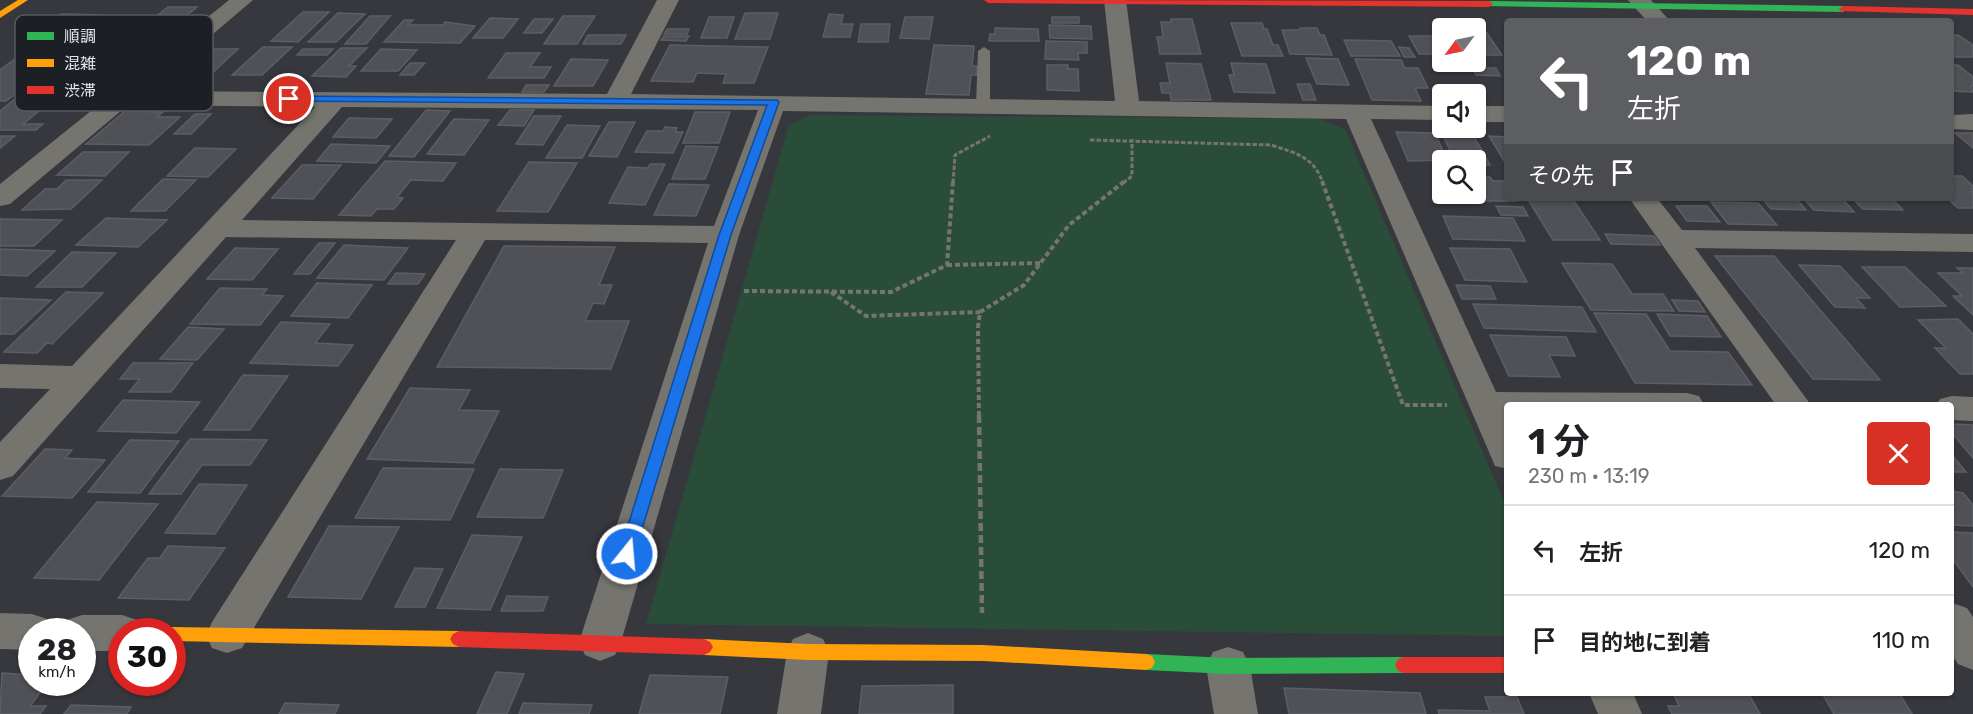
<!DOCTYPE html>
<html lang="ja">
<meta charset="utf-8">
<style>
:root{--surface:#fff;--page:#f6f6f6;--text:#202124;--muted:#757577;--line:#e0e0e0}
body{margin:0;font-family:Rubik,"Noto Sans JP",sans-serif;background:var(--page);color:var(--text);height:100vh;display:flex;flex-direction:column;font-size:22px;white-space:nowrap}
*{box-sizing:border-box;margin:0}
p{font-size:20px;color:var(--muted)}
.icon{flex:none;width:33px;height:33px;fill:none;stroke:currentColor;stroke-width:2;stroke-linecap:round;stroke-linejoin:round}
.map{position:relative;flex:1;overflow:hidden}
.sheet{position:absolute;left:1504px;top:402px;width:450px;height:294px;display:flex;flex-direction:column;background:var(--surface);border-radius:6px;box-shadow:0 2px 4px #0004}
.sheet>*{flex:none}
.banner{position:absolute;left:1504px;top:18px;width:450px;height:183px;border-radius:6px;box-shadow:0 2px 4px #0004;background:#5c5e62;color:#fff;overflow:hidden}
.needle{width:39px;rotate:237deg}
.controls{position:absolute;left:1432px;top:18px;display:grid;gap:12px}
.controls a{display:grid;place-items:center;width:54px;height:54px;border-radius:6px;background:var(--surface);box-shadow:0 2px 4px #0004;font-size:30px}
.speed{position:absolute;left:18px;top:618px;display:flex;gap:12px;font-size:30px;font-weight:700;text-align:center}
.speed>*{display:grid;place-content:center;width:78px;height:78px;border-radius:50%;background:var(--surface);box-shadow:0 2px 4px #0004;line-height:1}
.speed small{font-size:15px;font-weight:400}
.speed .limit{border:9px solid #d22;background:#fff;color:#111}
.pin{position:absolute;display:grid;place-items:center;width:51px;height:51px;color:#fff;margin:-26px;border:3px solid #fff;border-radius:50%;box-shadow:0 2px 6px #0007}
.me{position:absolute;width:66px;margin:-33px;rotate:17deg;stroke-linejoin:round;filter:drop-shadow(0 0 4px #0008)}
.turn{display:flex;align-items:center;gap:21px;height:126px;padding:0 24px;font-size:27px}
.turn .icon{width:78px;height:78px;stroke-width:2.5}
.turn b{display:block;font-size:42px;line-height:51px}
.then{display:flex;align-items:center;height:57px;padding:0 24px;background:#0003;gap:12px;font-size:22px}
.round{display:grid;place-items:center;flex:none;width:63px;height:63px;border-radius:6px;background:var(--page)}
.head{display:flex;align-items:center;justify-content:space-between;height:102px;padding:0 24px}
h1{font-size:36px;font-weight:700;line-height:45px}
ul{padding:0;list-style:none}
li{display:flex;align-items:center;gap:18px;height:90px;padding:0 24px;border-top:2px solid var(--line)}
li div{flex:1}
li b{display:block;font-size:22px}
li em{font-style:normal}
.map>svg:first-child{display:block}
.green{fill:#2a4d39}
.building{fill:#4f5156;stroke:#5c5e63;stroke-width:1.5}
.lines{fill:none;stroke-linecap:round;stroke-linejoin:round}
.path-far2{stroke:#757472;stroke-width:3;stroke-dasharray:4.5 2;stroke-linecap:butt}
.path-far1{stroke:#757472;stroke-width:4;stroke-dasharray:5 3;stroke-linecap:butt}
.path{stroke:#757472;stroke-width:4.5;stroke-dasharray:8 4;stroke-linecap:butt}
.lane{fill:#76746e;fill-rule:evenodd}
.street{fill:#76746e;fill-rule:evenodd}
.fast{fill:#30b455;fill-rule:evenodd}
.slow{fill:#ff9f0a;fill-rule:evenodd}
.jam{fill:#e5322d;fill-rule:evenodd}
.route{fill:#1a73e8;stroke:#114b97;stroke-width:1.5}
.key{fill:#1c1f23;stroke:#575a5f;stroke-width:1.5}
.key-label{font-size:16px;fill:#e2e5eb}
</style>
<div class="map">
<svg width="1973" height="714" viewBox="0 0 1973 714">
<rect width="100%" height="100%" fill="#36383e"/>
<path class="green" d="M810 115 1318 119 1345 129 1507 509V636L646 624 789 125Z"/>
<path class="building" d="M168 7H197L156 41H125Z
M303 12H329L298 42 271 41Z
M338 13 365 14 336 42H308Z
M745 13H778L770 39H735Z
M61 14 102 15 64 43H83L6 101H0V70L24 52 18 45Z
M829 14 843 15 841 24H853L850 37H823Z
M370 16H390L366 44H345Z
M563 16H595L577 44H544Z
M709 17H734L727 38H701Z
M905 17H933L929 39 900 38Z
M1052 17H1079V23H1052Z
M490 18 518 19 503 38H473Z
M534 19H553L542 33H524Z
M1171 19H1192L1201 54H1160L1157 37H1163L1161 22H1171Z
M404 20H413L408 25H443L445 22 475 26 460 43 384 42Z
M1231 23H1262L1264 29H1267L1273 45H1278L1283 56H1242Z
M861 24H890L888 42H858Z
M1049 25 1091 26 1092 39 1050 38Z
M1451 25 1482 26 1502 55H1476V28H1453Z
M995 28 1038 29 1039 41H989L990 34H995Z
M1300 28H1317L1320 35H1324L1332 55 1290 54 1282 30H1300Z
M667 29H689L687 34H664Z
M588 35H626L621 44H583Z
M1952 35H1958L1973 45V57H1955L1952 54Z
M664 36H689L686 41 661 40Z
M1409 36H1443V54H1419Z
M1344 40 1391 41 1400 56H1351Z
M1046 41 1087 42V53H1078L1079 60 1045 59Z
M670 45 768 47 754 83H723L726 74 697 73 693 82 651 81Z
M934 45 974 46 972 66H977V75H971L969 95 926 94Z
M263 47H292L262 75H232Z
M1399 47 1409 48 1415 57H1404Z
M341 48H367L349 66H356L346 77 312 76Z
M199 49H238L210 75H169Z
M303 49H333L327 55H297Z
M381 49 417 50 398 71H361Z
M506 53H540L530 67H551L544 78H488Z
M1306 58 1338 59 1349 85 1317 84Z
M571 59 608 60 593 86H554Z
M1355 59 1401 60 1405 68H1418L1428 88H1415L1421 101 1372 100Z
M410 63H425L414 75H400Z
M1166 63 1201 64 1211 100H1171L1170 93H1162L1160 83H1170Z
M1231 63 1266 64 1275 93 1234 92 1229 75H1234Z
M1047 65H1068V69H1078L1079 91 1047 90Z
M1952 65H1958L1973 77V86H1971L1973 92 1952 91Z
M1472 68H1496L1500 76 1476 75Z
M1297 84H1310L1316 100H1303Z
M526 85H549L544 92H522Z
M19 96H96L88 103H49L23 124H43L36 130H0V111Z
M426 110 450 111 414 157 389 156Z
M510 110H534L524 126 498 125Z
M125 111 163 112 157 117H180L149 145 86 144Z
M695 112H730L719 143H683Z
M195 114H211L191 134H174Z
M534 116H561L543 145 516 144Z
M349 118 392 119 376 138 333 137Z
M454 119 489 120 464 155 427 154Z
M609 122H635L617 157 589 156Z
M567 125 600 126 582 158H546Z
M665 127 677 128 675 132H683L673 153 635 152 647 131H663Z
M1396 132 1435 133 1447 160 1408 161Z
M1441 132 1472 133 1490 165H1476V160H1455Z
M1955 133H1973V148Z
M0 136H15L0 148Z
M1489 136 1508 137V167Z
M331 144 390 146 376 163 317 161Z
M686 146 718 147 705 179H672Z
M195 148 236 149 208 177 167 176Z
M83 152H129L105 176 57 175Z
M385 161 456 163 443 181 411 180 397 197 403 198 394 209H377L371 216 339 215Z
M529 162 577 163 548 212 497 211Z
M650 164H665L645 205 609 203 628 167 648 168Z
M302 165H341L313 199 272 198Z
M1952 176H1962L1973 186V192H1971L1973 194V208H1958L1947 198H1952Z
M1476 177H1490L1493 181H1504L1508 187V198H1514L1516 201H1455L1451 194H1476Z
M163 179 196 180 165 211H131Z
M66 180H102L71 209 22 210 45 189H57Z
M669 184 709 185 696 216 654 215Z
M1527 198H1572L1600 240H1553Z
M1762 198H1796L1806 210 1771 209Z
M1803 198H1842L1854 212 1814 210Z
M1852 198H1891L1903 210 1863 209Z
M1711 202 1758 203 1777 225 1728 224Z
M1496 206 1523 207 1528 216 1501 215Z
M1676 206H1707L1720 222 1687 221Z
M1443 216 1513 218 1525 241 1453 239Z
M106 218 167 220 138 247 76 245Z
M0 219 62 220 34 246H0Z
M1605 234 1654 236 1660 245 1611 244Z
M319 243H335L310 274H294Z
M344 245 408 248 384 280 317 278Z
M504 246 615 247 599 285H612L604 304 593 303 585 321H629L611 369 437 367Z
M235 248 278 249 252 280 207 279Z
M1450 248 1510 249 1527 282 1465 280Z
M0 249 55 251 27 276 0 275Z
M72 252 116 253 82 287H36Z
M1715 256H1774L1880 380 1813 379Z
M1562 263 1612 264 1632 294H1663L1674 311 1591 310Z
M1799 265 1840 266 1870 298H1856L1865 308 1835 307Z
M1862 267H1905L1946 306 1900 307Z
M1957 268H1973V315L1953 296H1962L1938 273H1963Z
M396 273 425 274 418 284H388Z
M317 283 372 285 348 318 291 316Z
M1456 285 1490 286 1496 299H1462Z
M220 288 267 289 262 295 283 296 260 325 190 324Z
M66 292 103 293 52 344 47 343 37 353 4 352Z
M0 298 51 300 14 334H0Z
M1672 300 1698 301 1705 312 1679 311Z
M1473 304 1582 307 1596 332 1484 328Z
M1594 313 1646 314 1670 351 1728 352 1752 385 1635 383Z
M1657 314 1707 316 1721 337 1670 336Z
M1958 319 1973 334V374H1960L1935 348H1946L1918 320Z
M281 322 330 324 315 343 353 345 338 366 250 363Z
M188 327 224 329 197 360 160 359Z
M1490 335 1566 337 1575 356 1549 355 1560 377 1509 376Z
M133 363H193L171 392H129L140 379H120Z
M243 375 288 376 250 430H204Z
M410 388 470 390 459 410 499 411 473 463 367 459Z
M123 400 200 402 176 433 98 431Z
M1952 424 1973 425V458L1952 433Z
M190 439 267 440 250 465H202L181 494H149Z
M130 440 179 441 140 493 88 492Z
M45 449 72 450 65 458 105 460 72 498 2 496Z
M1952 455 1966 472H1952Z
M383 468 474 469 450 520 355 518Z
M500 469 563 470 543 518 477 517Z
M199 484 247 485 215 534 165 533Z
M1952 491 1963 493 1973 505V526L1952 525Z
M97 502 158 504 99 580 34 578Z
M329 526 399 527 361 599 288 597Z
M1952 532 1973 533V587L1952 558Z
M472 535 522 537 490 610 437 608Z
M168 546 225 548 189 600 118 598 148 558H160Z
M415 568 443 569 425 607H395Z
M507 596 548 597 543 611H501Z
M496 672 524 674 507 714H477Z
M2 673 32 675V682H48L30 706H46L40 714H0Z
M650 675 728 677 720 714H639Z
M953 685V714H859L862 686Z
M1284 688 1420 693 1426 714H1289Z
M1673 693H1748L1760 714H1672L1668 706H1679Z
M1822 693H1899L1912 714H1834Z
M1485 697H1517L1524 714H1439L1438 710 1490 711Z
M285 703 339 705 335 714H279Z
M523 703 592 705 589 714H519Z
M71 705 131 707 127 714H64Z"/>
<g class="lines">
<path class="path-far2" d="M1090 140 1271 145C1296 153 1314 157 1323 183
M953 183 955 155 990 136
M1123 183 1132 176V139"/>
<path class="path-far1" d="M1322 181 1403 405H1447
M947 265 1042 263
M744 291 891 292 947 265 953 181
M831 292 866 316 980 312
M979 416 978 327 980 312 1024 285 1069 225 1125 181"/>
<path class="path" d="M979 415 982 613"/>
<path class="lane" d="M984 47 990 51V106L983 110 976 106 978 51Z"/>
<path class="street" d="M229 0H253L146 91 607 94 657 0H679L631 94 1115 101 1104 0H1126L1139 101 1443 106V120L1371 119 1496 392 1687 393 1699 396 1704 405H1508V469L1495 466 1346 119 783 111 739 235 621 642 615 655 600 661 585 655 579 642 708 243 485 240 242 648 227 653 212 648 206 635 212 622 456 240 226 237 13 476 0 480V442L50 389 0 388V364L72 366 315 107 128 105 10 204 0 206V184ZM342 107 758 110 714 226 242 220Z
M1628 0H1651L1670 21H1647Z
M1476 106H1508V122H1476Z
M1973 114V130L1952 129V115Z
M1629 198H1657L1682 230 1973 234V252L1695 248 1811 405H1776Z
M1952 396 1973 397V421L1952 420V405H1936L1940 399Z
M1952 603 1967 608 1973 617V670L1958 664 1952 655Z
M0 613 32 614 47 619 53 632H32V650L0 649Z
M82 615H122L137 620 142 632H122V651H82V632H62L67 620Z
M808 633 823 639 829 652 821 714H777L787 652 793 639Z
M1228 647 1243 652 1250 666 1258 714H1214L1206 666 1213 652Z
M1589 693H1633L1642 714H1598Z"/>
<path class="fast" d="M1489 1 1843 6 1847 9 1843 12 1486 6V2Z
M1146 654 1228 658 1404 657 1410 659 1413 665 1410 671 1404 673 1228 674 1146 670 1140 668 1137 662 1140 656Z"/>
<path class="slow" d="M18 0H28L0 18V11Z
M172 627 459 631 465 634 468 639 465 644 459 647 172 641V632H165Z
M704 639 808 644 983 645 1146 654 1152 656 1155 662 1152 668 1146 670 983 661 808 660 704 655 698 652 695 647 698 642Z"/>
<path class="jam" d="M984 0 1489 1 1493 4 1489 7 988 3Z
M1843 6 1973 9V15L1840 11 1839 9Z
M459 631 704 639 710 642 713 647 710 652 704 655 459 647 453 644 450 639 453 634Z
M1404 657H1508V673H1404L1398 671 1395 665 1398 659Z"/>
</g>
<path class="route" d="M289 96 777 100 779 102 731 235 633 559 627 561 621 559 619 554 719 235 767 105 285 101V97Z"/>
<rect x="15" y="15" width="198" height="96" rx="9" class="key"/>
<rect x="27" y="32" width="27" height="8" fill="#30b455"/>
<rect x="27" y="59" width="27" height="8" fill="#ff9f0a"/>
<rect x="27" y="86" width="27" height="8" fill="#e5322d"/>
<g class="key-label">
<text x="64" y="42">順調</text>
<text x="64" y="69">混雑</text>
<text x="64" y="96">渋滞</text>
</g>
</svg>
<div class="controls">
<a><svg class="needle" viewBox="-14 -14 28 28"><path d="M0-13l5 13h-10z" fill="#e53935"/><path d="M0 13l5-13h-10z" fill="#757577"/></svg></a>
<a><svg class="icon" aria-label="sound" viewBox="0 0 24 24"><path d="M4 9h4l5-4v14l-5-4H4zM17 9q2 3 0 6"/></svg></a>
<a><svg class="icon" aria-label="search" viewBox="0 0 24 24"><circle cx="10" cy="10" r="6"/><path d="M15 15l6 6"/></svg></a>
</div>
<div class="speed"><div>28<small>km/h</small></div><div class="limit">30</div></div>
<div class="pin" style="left:289px;top:99px;background:#d93025"><svg class="icon" aria-label="arrive" viewBox="0 0 24 24"><path d="M6 21V4h12l-3 4 3 4H6"/></svg></div>
<svg class="me" style="left:627px;top:554px" viewBox="-20 -20 40 40"><circle r="17" fill="#1a73e8" stroke="#fff" stroke-width="3"/><path d="M0-11L8 9 0 5-8 9z" fill="#fff"/></svg>
<div class="banner">
<div class="turn"><svg class="icon" aria-label="left" viewBox="0 0 24 24"><path d="M17 20v-9H6M10 6l-5 5 5 5"/></svg><div><b>120 m</b>左折</div></div>
<div class="then">その先<svg class="icon" aria-label="arrive" viewBox="0 0 24 24"><path d="M6 21V4h12l-3 4 3 4H6"/></svg></div>
</div>
<section class="sheet">
<div class="head"><div><h1>1 分</h1><p>230 m · 13:19</p></div><a class="round" style="background:#d93025;color:#fff"><svg class="icon" aria-label="close" viewBox="0 0 24 24"><path d="M6 6l12 12M18 6L6 18"/></svg></a></div>
<ul>
<li><svg class="icon" aria-label="left" viewBox="0 0 24 24"><path d="M17 20v-9H6M10 6l-5 5 5 5"/></svg><div><b>左折</b></div><em>120 m</em></li>
<li><svg class="icon" aria-label="arrive" viewBox="0 0 24 24"><path d="M6 21V4h12l-3 4 3 4H6"/></svg><div><b>目的地に到着</b></div><em>110 m</em></li>
</ul>
</section>
</div>
